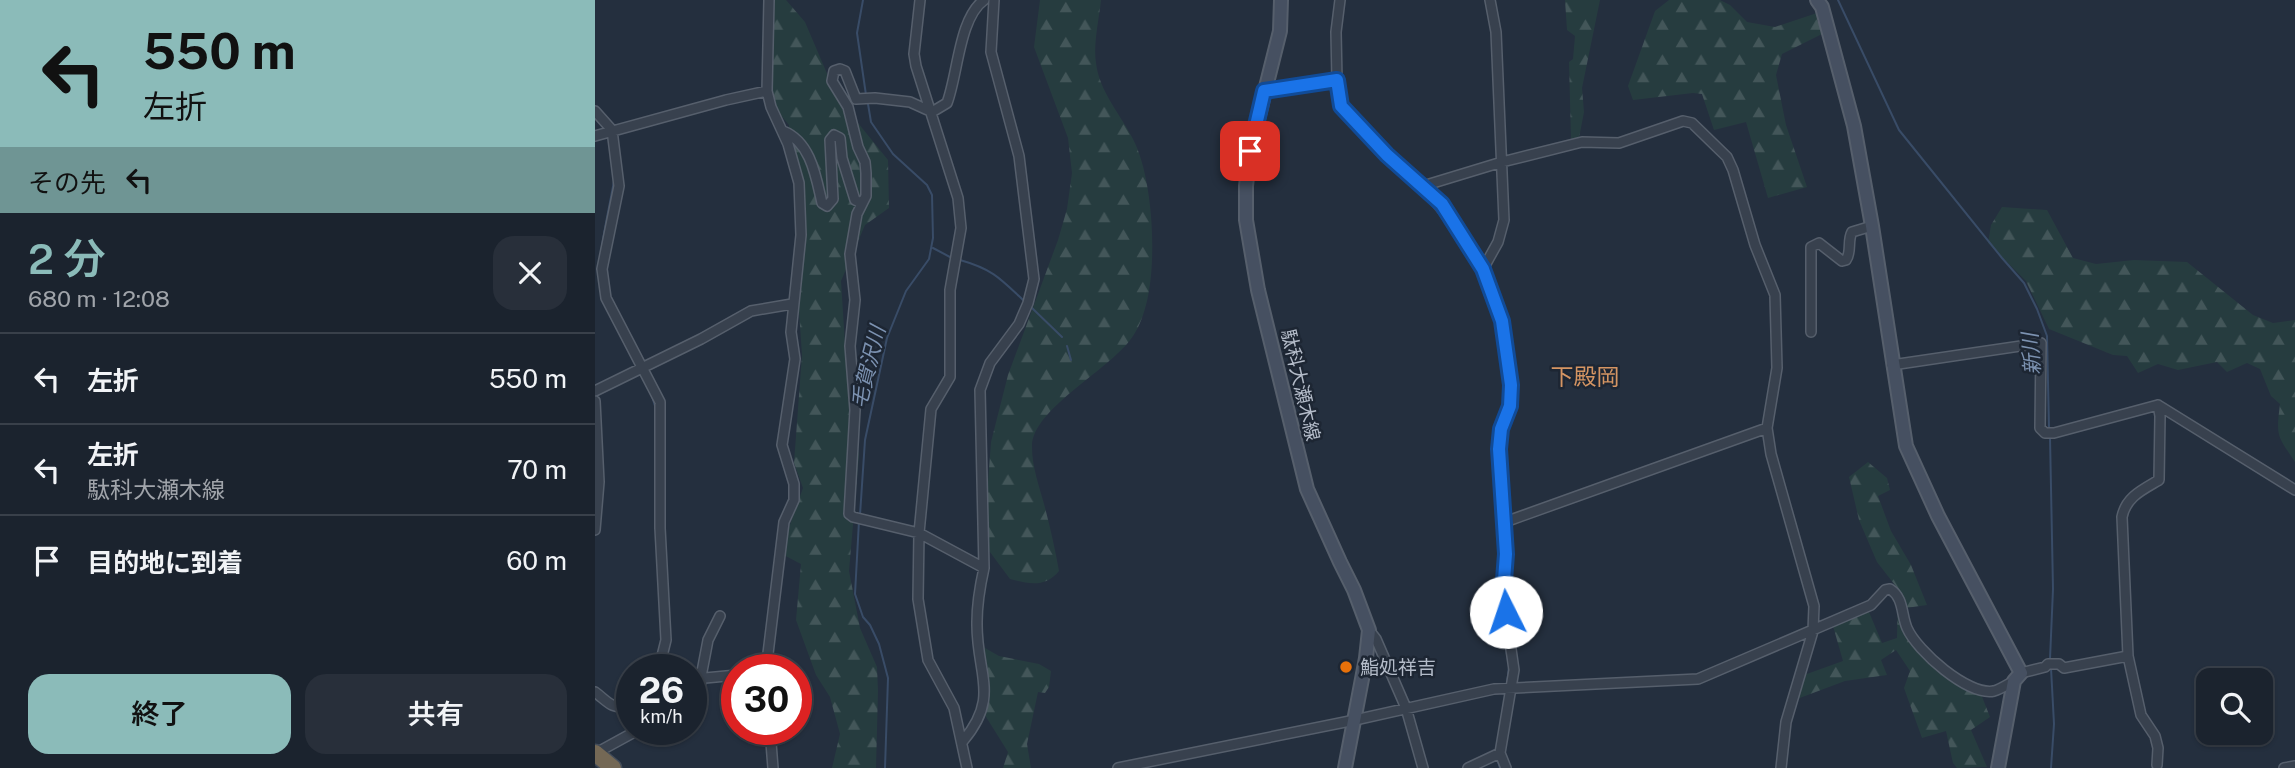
<!DOCTYPE html>
<html lang="ja">
<meta charset="utf-8">
<style>
:root{--surface:#1b232e;--page:#282f3a;--text:#f1f3f6;--muted:#a0a4aa;--line:#39404a;--accent:#8bbbb9}
body{margin:0;font-family:"Public Sans","Noto Sans JP",sans-serif;background:var(--page);color:var(--text);height:100vh;display:flex;flex-direction:column;font-size:26px;white-space:nowrap}
*{box-sizing:border-box;margin:0}
p{font-size:23px;color:var(--muted)}
.icon{flex:none;width:38px;height:38px;fill:none;stroke:currentColor;stroke-width:2;stroke-linecap:round;stroke-linejoin:round}
.map{position:relative;flex:1;overflow:hidden}
.details{display:flex;flex-direction:column;background:var(--surface);width:595px}
.details>*{flex:none}
.top-card{background:#8bbbb9;color:#111;overflow:hidden}
.tools{position:absolute;left:1601px;top:668px;display:grid;gap:14px}
.tools a{display:grid;place-items:center;width:77px;height:77px;border-radius:14px;background:var(--surface);box-shadow:0 2px 5px #0004,0 0 0 2px var(--line);font-size:35px}
.speed{position:absolute;left:21px;top:654px;display:flex;gap:14px;font-size:35px;font-weight:700;text-align:center}
.speed>*{display:grid;place-content:center;width:91px;height:91px;border-radius:50%;background:var(--surface);box-shadow:0 2px 5px #0004,0 0 0 2px var(--line);line-height:1}
.speed small{font-size:18px;font-weight:400}
.speed .limit{border:10px solid #d22;background:#fff;color:#111}
.pin{position:absolute;display:grid;place-items:center;width:60px;height:60px;color:#fff;margin:-30px;border-radius:14px;box-shadow:0 4px 10px #0006}
.me{position:absolute;width:77px;margin:-38px;rotate:356deg;stroke-linejoin:round;filter:drop-shadow(0 0 5px #0008)}
.turn{display:flex;align-items:center;gap:24px;height:147px;padding:0 28px;font-size:32px}
.turn .icon{width:91px;height:91px;stroke-width:2.5}
.turn b{display:block;font-size:49px;line-height:60px}
.then{display:flex;align-items:center;height:66px;padding:0 28px;background:#0003;gap:14px;font-size:26px}
.round{display:grid;place-items:center;flex:none;width:74px;height:74px;border-radius:21px;background:var(--page)}
.headline{display:flex;align-items:center;justify-content:space-between;height:119px;padding:0 28px}
h1{font-size:42px;font-weight:600;line-height:52px;color:var(--accent)}
.primary-button{display:flex;gap:14px;margin-top:auto;padding:14px 28px}
.primary-button a{flex:1;height:80px;border-radius:21px;background:var(--accent);color:#111;font-size:28px;font-weight:600;line-height:80px;text-align:center}
.primary-button a+a{background:var(--page);color:var(--text)}
ul{padding:0;list-style:none}
li{display:flex;align-items:center;gap:21px;height:91px;padding:0 28px;border-top:2px solid var(--line)}
li div{flex:1}
li b{display:block;font-size:26px}
li em{font-style:normal}
main{display:flex;flex:1;min-height:0}
.map>svg:first-child{display:block}
.forest{fill:url(#forest-firs)}
.lines{fill:none;stroke-linecap:round;stroke-linejoin:round}
.stream{stroke:#394c67;stroke-width:2}
.street-casing{stroke:#565f6c;stroke-width:12}
.secondary-casing{stroke:#565f6c;stroke-width:16}
.highway-casing{stroke:#434c59;stroke-width:19}
.street{stroke:#38414e;stroke-width:9}
.secondary{stroke:#465061;stroke-width:12}
.highway{stroke:#746855;stroke-width:16}
.route-casing{stroke:#114b97;stroke-width:18}
.route{stroke:#1a73e8;stroke-width:12}
.food-dot{fill:#e8710a;stroke:#1d2633;stroke-width:2.5}
.labels{text-anchor:middle;dominant-baseline:central;stroke-width:5;stroke-linejoin:round;paint-order:stroke}
.street-label{font-size:19px;fill:#b4bcc9;stroke:#1d2633}
.poi-label{font-size:19px;fill:#b4bcc9;stroke:#1d2633;text-anchor:start}
.water-label{font-size:21px;font-style:italic;fill:#7c92b1;stroke:#1d2633}
.quarter-label{font-size:23px;fill:#d59563;stroke:#1d2633}
</style>
<main>
<section class="details">
<div class="top-card">
<div class="turn"><svg class="icon" aria-label="left" viewBox="0 0 24 24"><path d="M17 20v-9H6M10 6l-5 5 5 5"/></svg><div><b>550 m</b>左折</div></div>
<div class="then">その先<svg class="icon" aria-label="left" viewBox="0 0 24 24"><path d="M17 20v-9H6M10 6l-5 5 5 5"/></svg></div>
</div>
<div class="headline"><div><h1>2 分</h1><p>680 m · 12:08</p></div><a class="round"><svg class="icon" aria-label="close" viewBox="0 0 24 24"><path d="M6 6l12 12M18 6L6 18"/></svg></a></div>
<ul>
<li><svg class="icon" aria-label="left" viewBox="0 0 24 24"><path d="M17 20v-9H6M10 6l-5 5 5 5"/></svg><div><b>左折</b></div><em>550 m</em></li>
<li><svg class="icon" aria-label="left" viewBox="0 0 24 24"><path d="M17 20v-9H6M10 6l-5 5 5 5"/></svg><div><b>左折</b><p>駄科大瀬木線</p></div><em>70 m</em></li>
<li><svg class="icon" aria-label="arrive" viewBox="0 0 24 24"><path d="M6 21V4h12l-3 4 3 4H6"/></svg><div><b>目的地に到着</b></div><em>60 m</em></li>
</ul>
<div class="primary-button"><a>終了</a><a>共有</a></div>
</section>
<div class="map">
<svg width="1700" height="768" viewBox="0 0 1700 768">
<defs>
<pattern id="forest-firs" width="22" height="20" patternUnits="userSpaceOnUse" patternTransform="scale(1.75)"><rect width="22" height="20" fill="#263c3f"/><path d="M5 1l3.5 6h-7zM16 11l3.5 6h-7z" fill="#435659"/></pattern>
</defs>
<rect width="100%" height="100%" fill="#242f3e"/>
<path class="forest" d="M171 0H191L210 22 242 97 293 160 294 208 270 225 246 281 253 391 264 455 254 571 265 628 282 667 283 691 281 768H237L245 734 235 697 221 675 201 620 206 564 185 553 208 488 199 463 207 355 203 297 208 199 201 155 193 144 194 125 179 107 169 66Z
M445 0H506C504 20 498 44 501 63 504 91 526 115 538 139 558 178 562 259 552 301 549 313 545 326 538 336 517 369 436 409 437 447 437 467 444 485 449 504 455 526 460 549 464 571 450 588 434 584 415 579L392 548 391 508 396 442 413 375 463 240 472 209 477 173 473 138 439 47Z
M970 0H1005L987 88 989 112 984 138 976 139 974 62 978 59 980 36 972 30Z
M1074 0H1125L1135 5 1152 22 1180 27 1222 13 1227 34 1187 54 1181 75 1191 125 1212 187 1173 198 1151 122 1119 130 1107 94 1098 93 1038 100 1033 86 1060 11Z
M1407 207 1452 210 1478 258 1501 264 1539 260 1592 262 1658 315 1678 323 1700 320V462C1682 435 1681 437 1685 404L1676 396 1665 369 1652 363 1632 372 1622 362 1583 370 1563 364 1543 373 1532 356 1518 355 1454 329 1431 281 1393 243 1396 225Z
M1273 462 1292 478 1295 490 1283 496 1296 531 1316 565 1332 605 1311 608 1314 642 1348 674 1386 694 1395 717 1376 730 1392 767 1362 768 1358 763 1351 731 1327 738 1309 688 1315 671 1301 650 1286 660 1292 675 1250 681 1202 699 1209 675 1248 661 1238 626 1274 612 1287 643 1302 638 1303 589 1282 562 1264 520 1254 477Z
M383 644 404 656 444 664 456 671 454 687 450 693 443 692 432 744 436 768H408L413 752 388 712Z"/>
<g class="lines">
<path class="stream" d="M268 0 262 33 271 95
M1243 0 1304 130 1407 258 1429 283 1442 309 1452 336 1454 428
M740 92 742 104
M823 188 862 236 888 281
M338 248 355 257
M365 260C397 269 405 278 428 300
M7 296C0 261 13 217 19 181
M436 307 467 337
M898 309 905 334
M472 346 476 360
M57 396 60 406 61 432
M1455 437 1458 589 1455 659
M903 494 904 520
M265 515 270 440 292 338 311 291 334 259 338 238 337 195 332 185 298 154 276 122 273 104
M264 521 260 594 268 617 275 625 284 644 293 678 290 768
M907 553 902 592 912 655
M64 669 70 659
M912 683 914 667
M902 759 905 768
M1456 768 1459 724 1456 668"/>
<g class="street-casing">
<path id="street" d="M325 0 319 54 321 66 363 198 366 228 355 290V377L336 409 324 533 323 599 333 660 359 708 372 768
M745 0 741 32 742 80 746 106 792 155 847 204 888 269 907 321 916 385 915 406 906 429 904 448 911 554 908 593 919 670 905 753 911 768
M669 91 742 80
M0 111 17 130 24 186 7 269 11 298 65 402V528L71 640 67 656 59 670
M337 112 315 102 280 98 261 99 250 71 245 69 239 71 237 81 253 107 263 147 270 162 271 173V196L262 214 255 254 260 300 255 346 260 410 254 514 258 517 324 533 389 568 385 390 395 363 424 324 433 303 439 279 424 156 396 52 399 0
M337 112 352 103C363 74 364 18 389 0
M188 131C216 142 221 177 227 203L232 206 238 199 235 140 239 135 245 138 247 158 260 200 266 203
M0 136 131 100 172 91
M828 186 907 162 987 142 1024 143 1088 121 1097 123 1132 157 1138 170 1160 245 1180 295 1182 368 1172 428 1176 454 1219 606 1218 631 1191 722 1186 768
M888 269 903 242 909 220 901 32 895 0
M1216 332V247L1224 243 1247 261 1251 260C1257 252 1252 241 1257 232L1277 226
M1297 365 1446 343 1445 428 1450 433H1459L1563 405 1700 490
M0 391 106 339 156 311 197 304
M0 401 4 482 0 530
M910 522 1172 428
M774 630 781 639 811 708 828 768
M171 670 189 522 199 500V484L187 445 200 359 196 332 206 235 204 183 193 144 176 107 172 91 174 0
M1426 673 1450 667 1453 664H1464L1469 668 1533 656
M105 682 113 640 125 616
M96 689 110 678 142 675
M0 692C11 700 18 711 32 705
M37 694 32 705 37 715
M175 730 178 768
M368 741C406 696 381 674 382 622 382 604 385 586 389 568
M1 753 43 730
M1562 765 1563 748 1560 736 1546 715 1533 656 1527 517C1531 497 1547 490 1564 480L1565 416 1563 405
M523 768 760 720 899 689 1103 679 1276 605 1290 590 1295 589C1309 598 1306 614 1312 628 1322 651 1373 696 1399 691 1406 689 1413 684 1419 681
M873 768 905 753
M1689 768 1700 766"/>
</g>
<g class="secondary-casing">
<path id="secondary" d="M686 0 685 31 655 151 651 186V220L663 290 712 489 745 562 759 590 774 630 771 658 750 768
M1222 0 1227 7 1259 126 1277 226 1311 446 1343 516 1426 673 1419 681 1403 768"/>
</g>
<g class="highway-casing">
<path id="highway" d="M0 753 18 768"/>
</g>
<use href="#street" class="street"/>
<use href="#secondary" class="secondary"/>
<use href="#highway" class="highway"/>
</g>
<g class="lines">
<g class="route-casing">
<path id="route" d="M655 151 669 91 742 80 746 106 792 155 847 204 888 269 907 321 916 385 915 406 906 429 904 449 911 554 908 593 911 612"/>
</g>
<use href="#route" class="route"/>
</g>
<circle class="food-dot" cx="751" cy="667" r="7"/>
<g class="labels">
<g class="street-label">
<text transform="translate(706 385) rotate(77)">駄科大瀬木線</text>
</g>
<g class="poi-label">
<text x="765" y="667">鮨処祥吉</text>
</g>
<g class="water-label">
<text transform="translate(1436 354) rotate(-94)">新川</text>
<text transform="translate(273 367) rotate(-76)">毛賀沢川</text>
</g>
<g class="quarter-label">
<text x="990" y="376">下殿岡</text>
</g>
</g>
</svg>
<div class="tools">
<a><svg class="icon" aria-label="search" viewBox="0 0 24 24"><circle cx="10" cy="10" r="6"/><path d="M15 15l6 6"/></svg></a>
</div>
<div class="speed"><div>26<small>km/h</small></div><div class="limit">30</div></div>
<div class="pin" style="left:655px;top:151px;background:#d93025"><svg class="icon" aria-label="arrive" viewBox="0 0 24 24"><path d="M6 21V4h12l-3 4 3 4H6"/></svg></div>
<svg class="me" style="left:911px;top:612px" viewBox="-20 -20 40 40"><circle r="19" fill="#fff"/><path d="M0-13L10 11 0 6-10 11z" fill="#1a73e8"/></svg>
</div>
</main>
